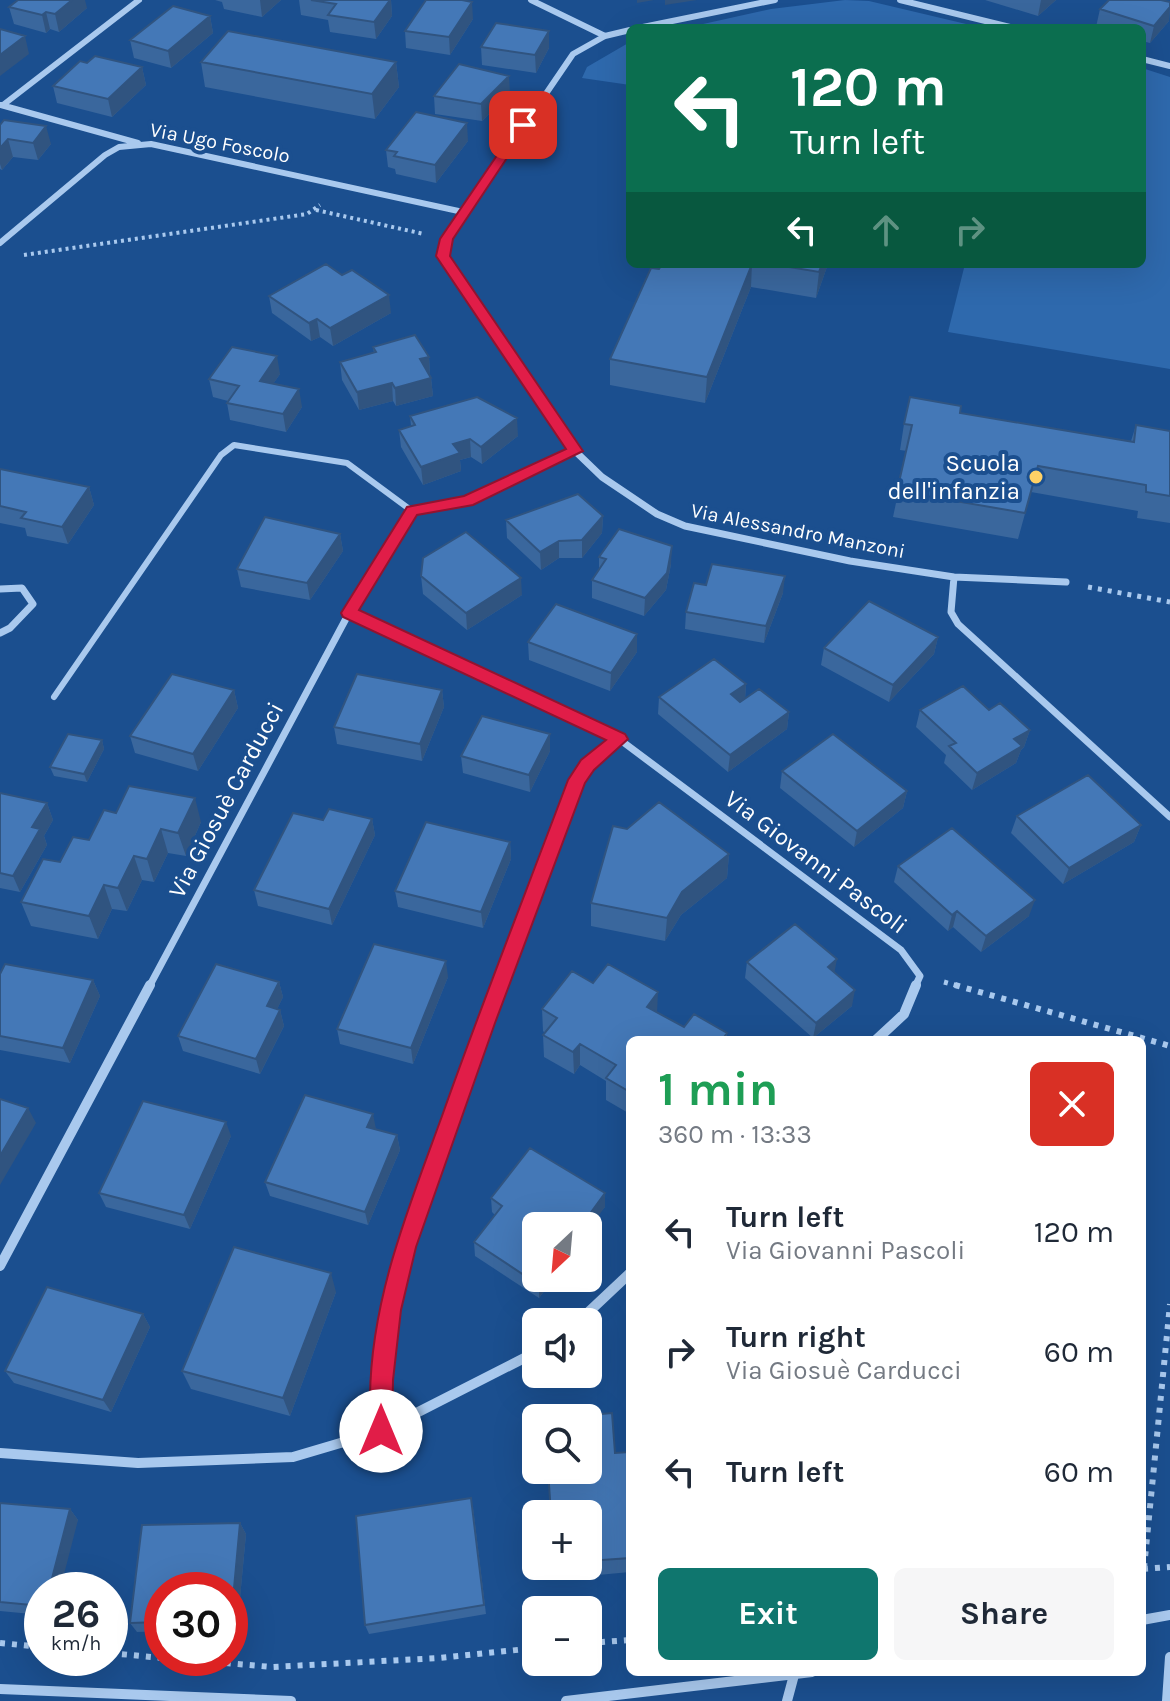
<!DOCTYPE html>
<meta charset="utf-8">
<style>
:root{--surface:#fff;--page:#f6f6f7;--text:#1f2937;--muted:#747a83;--accent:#0f766e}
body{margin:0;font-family:Karla,sans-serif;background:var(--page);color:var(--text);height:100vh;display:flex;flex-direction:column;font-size:30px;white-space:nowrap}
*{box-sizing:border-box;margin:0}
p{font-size:26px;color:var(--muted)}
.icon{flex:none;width:44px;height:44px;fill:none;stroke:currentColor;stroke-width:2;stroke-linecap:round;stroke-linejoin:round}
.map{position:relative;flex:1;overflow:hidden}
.panel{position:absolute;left:626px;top:1036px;width:520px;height:640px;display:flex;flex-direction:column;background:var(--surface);border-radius:12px;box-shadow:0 8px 32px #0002}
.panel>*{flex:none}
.banner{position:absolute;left:626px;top:24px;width:520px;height:244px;border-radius:12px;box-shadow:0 8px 32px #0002;background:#0b6e4f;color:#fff;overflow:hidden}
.needle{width:52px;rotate:206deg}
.buttons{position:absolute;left:522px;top:1212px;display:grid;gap:16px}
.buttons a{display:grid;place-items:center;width:80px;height:80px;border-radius:12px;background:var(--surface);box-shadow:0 8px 32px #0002;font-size:40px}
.speed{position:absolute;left:24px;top:1572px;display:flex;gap:16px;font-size:40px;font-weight:700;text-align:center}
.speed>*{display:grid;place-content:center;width:104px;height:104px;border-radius:50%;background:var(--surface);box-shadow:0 8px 32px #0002;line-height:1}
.speed small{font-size:20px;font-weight:400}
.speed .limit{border:12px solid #d22;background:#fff;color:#111}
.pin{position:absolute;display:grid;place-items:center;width:68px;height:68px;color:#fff;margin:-34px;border-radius:16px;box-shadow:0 4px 12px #0006}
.me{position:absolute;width:88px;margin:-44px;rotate:0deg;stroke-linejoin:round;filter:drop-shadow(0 0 6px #0008)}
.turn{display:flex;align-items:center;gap:28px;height:168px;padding:0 32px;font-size:36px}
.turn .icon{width:104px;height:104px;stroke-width:2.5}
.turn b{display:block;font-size:56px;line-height:68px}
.lanes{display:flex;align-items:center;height:76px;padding:0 32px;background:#0003;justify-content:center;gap:40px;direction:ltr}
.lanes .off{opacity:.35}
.round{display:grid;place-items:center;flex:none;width:84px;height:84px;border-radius:12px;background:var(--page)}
.overview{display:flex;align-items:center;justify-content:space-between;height:136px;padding:0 32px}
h1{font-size:48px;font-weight:700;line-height:60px;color:#1e9e55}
.primary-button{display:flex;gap:16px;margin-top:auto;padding:16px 32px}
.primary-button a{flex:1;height:92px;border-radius:12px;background:var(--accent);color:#fff;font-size:32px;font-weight:700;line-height:92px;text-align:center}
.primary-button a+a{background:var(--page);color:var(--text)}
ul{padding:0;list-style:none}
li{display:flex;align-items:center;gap:24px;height:120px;padding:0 32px}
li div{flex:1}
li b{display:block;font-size:30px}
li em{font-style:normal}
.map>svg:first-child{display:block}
.green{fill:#2e69ad}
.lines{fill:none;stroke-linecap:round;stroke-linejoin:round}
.path-far2{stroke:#a9c9ee;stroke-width:4;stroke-dasharray:3 4;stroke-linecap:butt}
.path-far1{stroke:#a9c9ee;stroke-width:5;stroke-dasharray:4 6;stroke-linecap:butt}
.path{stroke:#a9c9ee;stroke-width:6;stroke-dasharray:5 7;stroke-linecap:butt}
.service{stroke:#a9c9ee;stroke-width:6}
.minor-far2{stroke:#a9c9ee;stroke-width:6}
.minor-far1{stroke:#a9c9ee;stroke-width:7}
.minor{stroke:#a9c9ee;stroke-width:10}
.wall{fill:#3a679d}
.shaded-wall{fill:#305480}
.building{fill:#4478b7;stroke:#305480;stroke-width:2}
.route{fill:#e11d48;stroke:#92132f;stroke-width:2}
.poi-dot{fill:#ffd166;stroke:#1b4f8f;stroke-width:3}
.labels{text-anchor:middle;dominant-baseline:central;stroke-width:8;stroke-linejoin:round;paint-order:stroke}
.far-street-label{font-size:20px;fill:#fff;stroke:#1b4f8f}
.poi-label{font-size:24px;fill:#fff;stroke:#1b4f8f;text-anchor:end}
.street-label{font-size:24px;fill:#fff;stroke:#1b4f8f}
</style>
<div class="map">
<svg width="1170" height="1701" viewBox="0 0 1170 1701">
<rect width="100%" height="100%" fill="#1b4f8f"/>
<path class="green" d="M845 0 869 1 983 28H685L771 9Z
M630 42V85L582 78 587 67Z
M1142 68 1170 77V369L948 332 965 264H1142Z"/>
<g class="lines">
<path class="path-far2" d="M316 210 424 234
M24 255 307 214 320 205"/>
<path class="path-far1" d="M1088 587 1170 602
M944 982 962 987"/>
<path class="path" d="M955 985 1170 1046
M1144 1568 1170 1304
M1143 1569 1170 1567
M0 1643 42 1647
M588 1643 630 1640
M110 1653 162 1658
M166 1658 272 1667 439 1658 536 1648"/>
<path class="service" d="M54 697 221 455 234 445 347 463 412 511"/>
<path class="minor-far2" d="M531 0 605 36
M900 0 1014 28
M638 28 775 0
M1142 59 1170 66
M1 105 138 143
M3 105 139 0
M0 243 105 155 119 147 151 144 463 212
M562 432 446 262 444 248 447 239 573 54 605 36 630 30"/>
<path class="minor-far1" d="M561 430 575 451 602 477 657 514 685 526 850 561 954 577 1066 582
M954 577 951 612 958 624 1170 817
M0 589 22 588 33 604 10 628 0 633
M349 613 619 739 901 950 920 976 915 987
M149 987 349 613 412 511 468 501 575 451
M501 987 577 780 587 765 619 739"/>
<path class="minor" d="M876 1040 904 1014 916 985
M0 1266 150 985
M578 1322 630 1273
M381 1431 388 1338 405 1247 501 985
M0 1453 138 1463 293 1457 381 1431 536 1352
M1142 1620 1170 1615
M0 1689 291 1701
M566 1701 812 1672
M787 1701 794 1675
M1167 1701 1170 1657"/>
</g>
<path class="wall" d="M215 0H281L262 17 224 9 222 2Z
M299 0H391L392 16 376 39 330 32 328 20 301 15Z
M985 0H1056L1038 16Z
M1170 2 1169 21 1150 43 1142 41V28H1100L1096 27 1100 9Z
M9 7 87 8 59 32 50 29 46 33 14 24Z
M210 16 213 33 171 68 134 58 130 40Z
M473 19 450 55 406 48 405 31Z
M549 31V48L536 73 482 65 481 47Z
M201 62H396L399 87 375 119 205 87Z
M87 63 142 67 146 85 112 117 57 103 53 86Z
M510 93 482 121 435 114 434 96Z
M0 125 51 144 38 160 13 157 2 170 0 169Z
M468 141 436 183 396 174 395 169 388 167 386 150Z
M662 264H828L816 298 751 287 705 403 610 385V359Z
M269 296 391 313 333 346 320 337 311 341 272 313Z
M373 347 429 357 430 375 431 378 433 396 396 406 393 401 359 410 342 380 340 362 374 353Z
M280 374 273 384 302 407 286 432 230 420 227 403 228 401 213 397 209 379Z
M960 413 1131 441 1136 425 1170 431V523L1137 518 1138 511 1031 492 1018 539 893 517 907 451 900 450 904 424Z
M410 416 518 436 482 464 471 457 460 460 461 471 423 485 401 447 399 430 411 426Z
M0 469 89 487 94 505 68 544 27 536 25 528 0 523Z
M603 516 602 533 582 558H559L541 570 507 538 506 520Z
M340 534 343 551 310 600 241 587 237 569Z
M599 557 671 564 666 590 644 616 592 598V580L599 569Z
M421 576 522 595 467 630 423 594Z
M706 585 783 593 764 643 685 629 686 612Z
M938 637 934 654 889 702 821 665 824 648Z
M528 642 637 652 610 691 529 660Z
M746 684 745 699 789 712 787 729 728 772 658 714 659 697Z
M234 690 238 708 198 771 135 753 130 736Z
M442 690 444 707 422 761 337 744 334 727Z
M920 710H989L1030 730 1024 747 1021 750 1016 763 972 790 944 763 946 755 916 727Z
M550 734V751L530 792 463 773 461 756Z
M102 740 104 749 87 782 54 776 50 767Z
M782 771 907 791 903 808 854 847 780 788Z
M0 793 47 803 53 820 44 836 47 845 20 892 0 888Z
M116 813 201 822 186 856 168 853 154 882 142 880 127 911 112 909 98 939 31 926 21 902 89 840Z
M1017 816 1141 825 1134 842 1063 884 1011 833Z
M372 819 375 835 332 925 258 906 254 890Z
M510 842 511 859 483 928 398 907 395 891Z
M729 854 727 878 681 915 665 941 591 926V903Z
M898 866 1029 916 981 952 953 927 948 931 894 882Z
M747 962 834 972 852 1006 813 1038 745 978Z
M0 974 93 980 100 996 70 1063 0 1050Z
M448 977 413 1064 340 1044 337 1029Z
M279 982 283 997 277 1009 280 1010 284 1026 260 1074 183 1051 178 1036Z
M593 983 657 1012 684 1027 727 1033 726 1040H630V1114L606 1100V1081L580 1065 574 1074 544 1057 543 1035 545 1033 543 1031 542 1009Z
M376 1129 397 1135 400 1150 368 1225 270 1196 265 1182Z
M231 1136 190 1229 106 1207 99 1193Z
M605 1193V1207L536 1278H554L539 1298 475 1256 474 1242 495 1215 492 1212 491 1198Z
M336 1292 290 1416 191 1389 182 1371Z
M143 1314 150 1327 111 1412 14 1383 5 1371Z
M630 1452V1572L555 1579 554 1566H588V1514L615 1453Z
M0 1503 70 1509 78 1520 42 1590V1615L0 1611Z
M473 1508 486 1614 369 1634 365 1625Z
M240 1523 246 1534 237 1630H230V1590H162V1631L137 1632 130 1623 142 1525Z"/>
<path class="shaded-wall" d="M72 0H85L87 8 59 32 55 14Z
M260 0H281L262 17Z
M390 0H391L392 16 376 39 374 22Z
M637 0H654L637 3Z
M665 0H697L665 5Z
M1041 0H1056L1038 16Z
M472 2 473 19 450 55 449 37Z
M1170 7 1169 21 1150 43 1154 26Z
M46 12 50 29 46 33 42 15Z
M210 16 213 33 171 68 168 51Z
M549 31V48L536 73 535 55Z
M25 36 29 54 0 76V55Z
M396 62 399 87 375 119 372 94Z
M142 67 146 85 112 117 108 99Z
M509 76 510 93 482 121 481 104Z
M467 123 468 141 436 183 435 165Z
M46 126 51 144 38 160 33 143Z
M8 139 13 157 2 170 0 164V148Z
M752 264 751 287 705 403 707 377Z
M822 264H828L816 298 819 272Z
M389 295 391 313 333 346 330 328Z
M317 319 320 337 311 341 309 323Z
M277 356 280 374 263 399 260 381Z
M429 357 430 375 422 377 420 359Z
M431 378 433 396 396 406 395 388Z
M392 383 393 401 359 410 357 392Z
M299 389 302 407 286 432 283 414Z
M517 418 518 436 482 464 481 447Z
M470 439 471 457 460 460 461 471 423 485 421 467 453 444Z
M89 487 94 505 68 544 62 527Z
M603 516 602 533 582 558V540Z
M340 534 343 551 310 600 307 583Z
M559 541V558L541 570 540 552Z
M672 546 671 564 666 590 644 616 645 598Z
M785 576 783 593 764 643 766 626Z
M521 578 522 595 467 630 466 613Z
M637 634V652L610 691 611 673Z
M938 637 934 654 889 702 893 685Z
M746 684 745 701 729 712 731 694Z
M234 690 238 708 198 771 193 754Z
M442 690 444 707 422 761 420 744Z
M789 712 787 729 728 772 730 755Z
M1030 730 1024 747 1021 750 1016 763 972 790 977 773 1014 739Z
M550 734V751L530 792 529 775Z
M102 740 104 749 87 782 84 774Z
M907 791 903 808 854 847 857 831Z
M195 798 201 822 186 856 178 833Z
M47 803 53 820 44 836 47 845 20 892 13 876 32 827Z
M372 819 375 835 332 925 329 909Z
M1141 825 1134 842 1063 884 1069 868Z
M161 829 168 853 154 882 147 859Z
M510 842 511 859 483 928 481 912Z
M729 854 727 878 681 915 665 941 667 918 682 892Z
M134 856 142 880 127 911 118 888Z
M104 885 112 909 98 939 89 916Z
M1035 900 1029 916 981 952 986 936Z
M957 911 953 927 948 931 952 915Z
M837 959 834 975 828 967Z
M446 961 448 977 413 1064 411 1048Z
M93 980 100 996 70 1063 63 1048Z
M279 982 283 997 271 1022 267 1006Z
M855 990 852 1006 813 1038 816 1023Z
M658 992 657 1014 647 1007Z
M280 1010 284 1026 260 1074 256 1059Z
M580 1044V1065L574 1074 573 1052Z
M28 1108 36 1123 0 1185V1156Z
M373 1114 376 1129 370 1142 367 1127Z
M226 1122 231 1136 190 1229 184 1215Z
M397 1135 400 1150 368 1225 365 1212Z
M605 1193V1207L588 1230V1226H581Z
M331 1273 336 1292 290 1416 283 1398Z
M543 1278H554L539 1298V1285Z
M143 1314 150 1327 111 1412 103 1400Z
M70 1509 78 1520 60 1590H49Z
M240 1523 246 1534 237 1630 231 1621Z"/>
<path class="building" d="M18 0H72L55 14 46 12 42 15 9 7Z
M311 0H390L374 22 328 15 336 4Z
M426 0H462L472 2 449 37 405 31Z
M1109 0H1161L1170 2V7L1154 26 1100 9Z
M173 6 210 16 168 51 130 40Z
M496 23 549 31 535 55 481 47Z
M0 29 25 36 0 55Z
M228 31 396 62 372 94 201 62Z
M95 56 142 67 108 99 53 86 80 61 87 63Z
M459 64 509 76 481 104 434 96Z
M416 112 467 123 435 165 394 156 397 152 386 150Z
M4 120 46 126 33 143 8 139 0 148V125Z
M326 264 342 275 352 270 389 295 330 328 317 319 309 323 269 296Z
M662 264H752L707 377 610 359 651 268 659 269Z
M771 264H822L819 272Z
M415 335 429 357 420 359 431 378 395 388 392 383 357 392 340 362 376 352 373 347Z
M232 347 277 356 260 381 299 389 283 414 227 403 239 386 209 379Z
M477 397 517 418 481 447 470 439 453 444 460 453 421 467 399 430 415 425 410 416Z
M910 397 961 406 960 413 1134 442 1136 425 1170 431V496L1146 492V485L1038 466 1025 513 897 491 912 425 904 424Z
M0 469 89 487 62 527 21 518 26 512 0 506Z
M578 494 603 516 582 540 559 541 540 552 506 520Z
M265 517 340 534 307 583 237 569Z
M619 529 672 546 667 573 645 598 592 580 606 559 599 557Z
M466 532 521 578 466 613 421 576 423 558Z
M712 564 785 576 766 626 686 612 694 583 706 585Z
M869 601 938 637 893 685 824 648Z
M556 604 637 634 611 673 528 642Z
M714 659 746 684 731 694 740 702 759 689 789 712 730 755 659 697Z
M172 674 234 690 193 754 130 736Z
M357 674 442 690 420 744 334 727Z
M963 686 989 710 1000 703 1030 730 1014 739 1022 746 977 773 949 746 956 743 920 710Z
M482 716 550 734 529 775 461 756Z
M68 734 102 740 84 774 50 767Z
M833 734 907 791 857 831 782 771Z
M1088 775 1141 825 1069 868 1017 816Z
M129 786 195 798 178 833 161 829 147 859 134 856 118 888 104 885 89 916 21 902 43 859 60 862 73 837 89 840 104 810 116 813Z
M0 793 47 803 32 827 40 829 13 876 0 873Z
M659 802 729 854 682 892 667 918 591 903 613 826 627 829Z
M329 809 372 819 329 909 254 890 293 813 323 820Z
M426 822 510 842 481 912 395 891Z
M952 828 1035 900 986 936 957 911 952 915 898 866Z
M795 924 837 959 828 967 855 990 816 1023 747 962Z
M374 944 446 961 411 1048 337 1029Z
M5 964 93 980 63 1048 0 1036V974Z
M216 964 279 982 267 1006 280 1010 256 1059 178 1036Z
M608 964 658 992 647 1007 684 1027 694 1014 727 1033 722 1040H630V1092L606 1078 616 1065 580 1044 573 1052 543 1035 557 1018 542 1009 572 971 593 983Z
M305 1095 373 1114 367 1127 397 1135 365 1212 265 1182Z
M0 1099 28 1108 0 1156Z
M143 1101 226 1122 184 1215 99 1193Z
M530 1148 605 1193 581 1226H536V1278H543L539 1285 474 1242 502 1206 491 1198Z
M234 1247 331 1273 283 1398 182 1371Z
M47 1287 143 1314 103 1400 5 1371Z
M612 1413 615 1453 630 1452V1558L588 1561V1514H551L548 1470H588V1418H556Z
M471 1498 484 1605 365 1625 356 1516Z
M0 1503 70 1509 49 1590H42V1606L0 1602Z
M240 1523 231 1621 230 1590H162V1622L130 1623 142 1525Z"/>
<path class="route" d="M519 123 529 125 453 239 450 256 583 451 473 505 417 515 359 610 625 734 628 739 594 770 585 783 495 1023 416 1247 401 1310 393 1380 392 1431 389 1439 381 1442 373 1439C368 1426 370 1411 370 1397 371 1298 409 1207 442 1116 482 1003 526 892 568 780L581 760 606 740 343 617 341 613 407 507 464 496 566 449 436 256 440 239Z"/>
<circle class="poi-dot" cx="1036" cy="477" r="8"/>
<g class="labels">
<g class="far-street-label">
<text transform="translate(220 143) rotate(11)">Via Ugo Foscolo</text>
<text transform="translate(798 531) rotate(11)">Via Alessandro Manzoni</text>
</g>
<g class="poi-label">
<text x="1020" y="463">Scuola<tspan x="1020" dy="28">dell'infanzia</tspan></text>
</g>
<g class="street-label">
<text transform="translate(226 800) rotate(-62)">Via Giosuè Carducci</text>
<text transform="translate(816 862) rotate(37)">Via Giovanni Pascoli</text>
</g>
</g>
</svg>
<div class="buttons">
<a><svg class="needle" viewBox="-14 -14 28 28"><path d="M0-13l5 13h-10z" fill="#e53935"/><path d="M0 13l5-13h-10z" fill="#747a83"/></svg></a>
<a><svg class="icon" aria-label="sound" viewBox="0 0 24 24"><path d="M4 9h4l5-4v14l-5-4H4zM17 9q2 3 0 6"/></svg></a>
<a><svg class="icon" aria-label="search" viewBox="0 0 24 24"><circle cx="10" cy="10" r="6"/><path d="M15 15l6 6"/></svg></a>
<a>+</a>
<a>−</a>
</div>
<div class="speed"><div>26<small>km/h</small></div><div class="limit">30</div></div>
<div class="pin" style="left:523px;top:125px;background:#d93025"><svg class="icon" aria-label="arrive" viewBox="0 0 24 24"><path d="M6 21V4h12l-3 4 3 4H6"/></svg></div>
<svg class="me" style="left:381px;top:1431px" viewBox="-20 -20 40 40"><circle r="19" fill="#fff"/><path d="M0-13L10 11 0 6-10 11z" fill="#e11d48"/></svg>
<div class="banner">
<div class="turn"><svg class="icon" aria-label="left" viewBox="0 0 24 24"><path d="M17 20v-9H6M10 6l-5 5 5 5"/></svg><div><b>120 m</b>Turn left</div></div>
<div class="lanes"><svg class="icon" aria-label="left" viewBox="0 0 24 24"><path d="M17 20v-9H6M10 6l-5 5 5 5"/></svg><svg class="icon off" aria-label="ahead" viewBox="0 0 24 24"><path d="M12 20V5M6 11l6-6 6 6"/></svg><svg class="icon off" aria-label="right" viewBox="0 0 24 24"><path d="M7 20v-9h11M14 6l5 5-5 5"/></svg></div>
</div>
<section class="panel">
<div class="overview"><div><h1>1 min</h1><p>360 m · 13:33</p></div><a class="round" style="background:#d93025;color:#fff"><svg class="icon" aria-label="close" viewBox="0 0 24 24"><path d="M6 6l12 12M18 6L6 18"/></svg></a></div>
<ul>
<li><svg class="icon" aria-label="left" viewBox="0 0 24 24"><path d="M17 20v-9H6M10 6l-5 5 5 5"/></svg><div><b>Turn left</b><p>Via Giovanni Pascoli</p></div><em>120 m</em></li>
<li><svg class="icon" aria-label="right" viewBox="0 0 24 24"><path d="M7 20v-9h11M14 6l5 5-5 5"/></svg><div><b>Turn right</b><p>Via Giosuè Carducci</p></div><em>60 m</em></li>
<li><svg class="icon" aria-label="left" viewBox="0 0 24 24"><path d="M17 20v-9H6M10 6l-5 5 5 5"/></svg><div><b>Turn left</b></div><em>60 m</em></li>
</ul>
<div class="primary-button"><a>Exit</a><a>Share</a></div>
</section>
</div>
